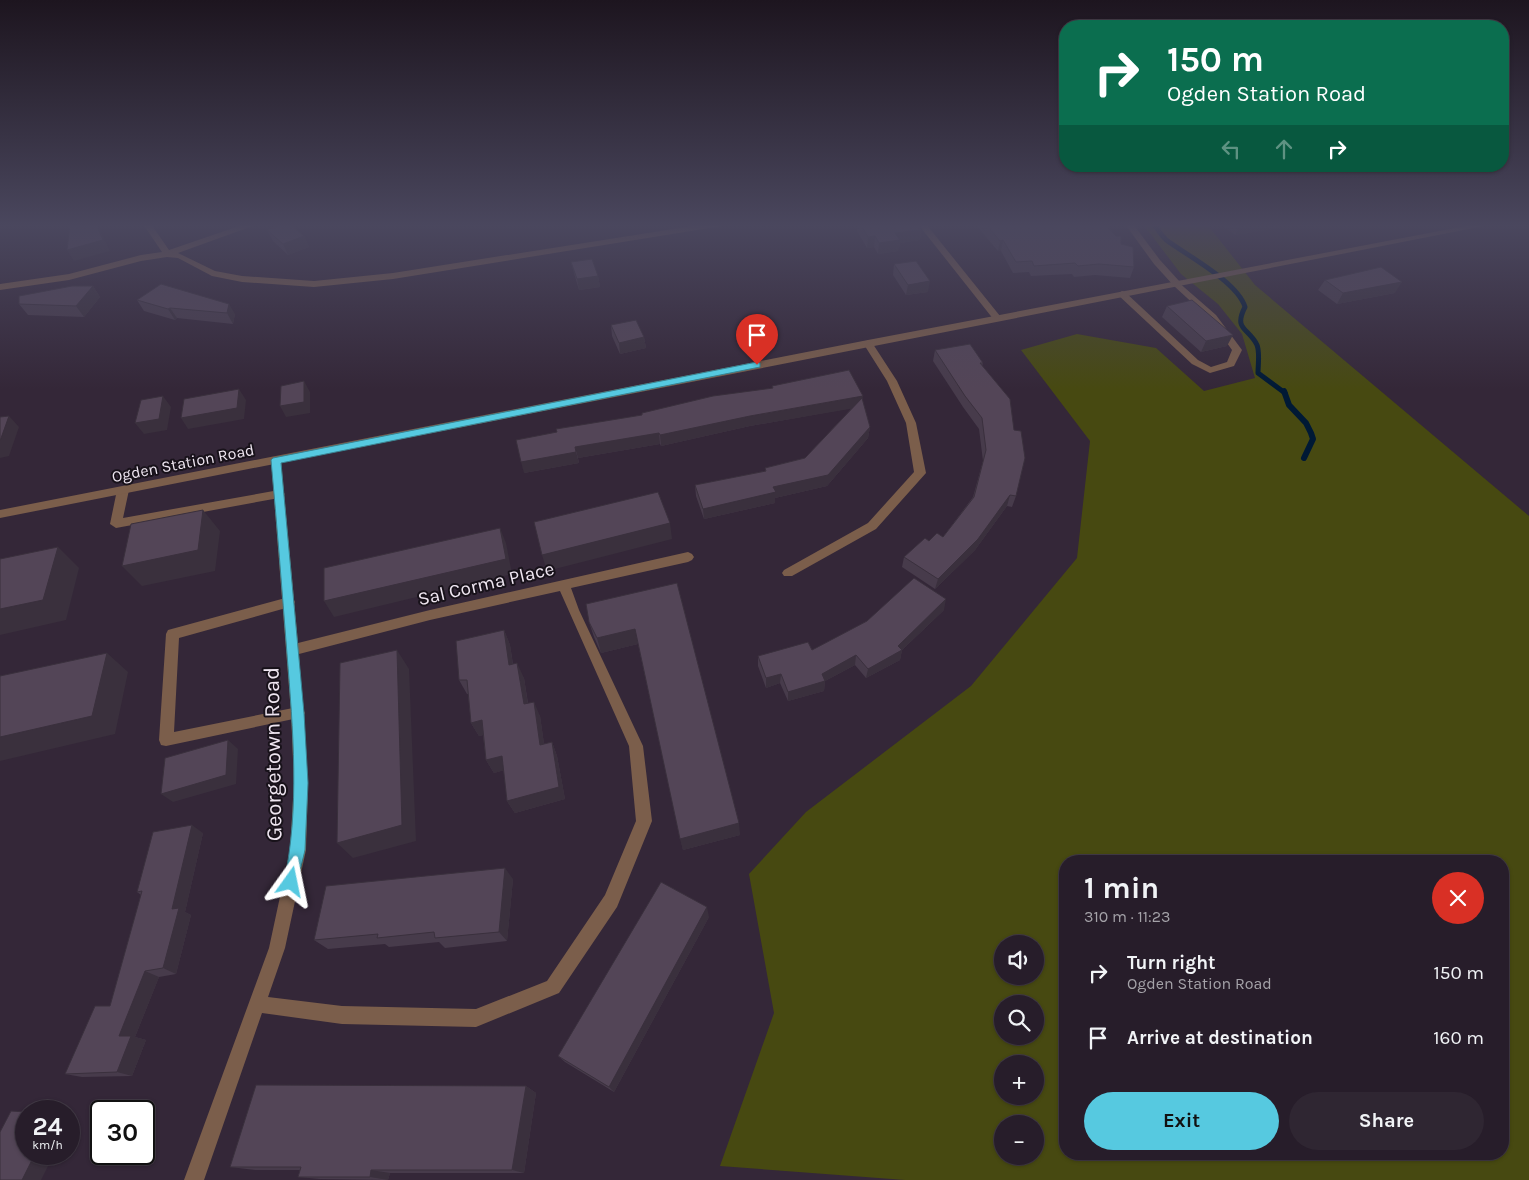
<!DOCTYPE html>
<meta charset="utf-8">
<style>
:root{--surface:#271d2a;--page:#2f2632;--text:#f1f3f6;--muted:#a4a2a8;--line:#433b47;--accent:#56c9e0}
body{margin:0;font-family:Karla,sans-serif;background:var(--page);color:var(--text);height:100vh;display:flex;flex-direction:column;font-size:19px;white-space:nowrap}
*{box-sizing:border-box;margin:0}
p{font-size:16px;color:var(--muted)}
.icon{flex:none;width:28px;height:28px;fill:none;stroke:currentColor;stroke-width:2;stroke-linecap:round;stroke-linejoin:round}
.map{position:relative;flex:1;overflow:hidden}
.panel{position:absolute;left:1059px;top:855px;width:450px;height:305px;display:flex;flex-direction:column;background:var(--surface);border-radius:20px;box-shadow:0 1px 4px #0004,0 0 0 1px var(--line)}
.panel>*{flex:none}
.top-card{position:absolute;left:1059px;top:20px;width:450px;height:152px;border-radius:20px;box-shadow:0 1px 4px #0004,0 0 0 1px var(--line);background:#0b6e4f;color:#fff;overflow:hidden}
.controls{position:absolute;left:994px;top:935px;display:grid;gap:10px}
.controls a{display:grid;place-items:center;width:50px;height:50px;border-radius:50%;background:var(--surface);box-shadow:0 1px 4px #0004,0 0 0 1px var(--line);font-size:25px}
.speed{position:absolute;left:15px;top:1100px;display:flex;gap:10px;font-size:25px;font-weight:700;text-align:center}
.speed>*{display:grid;place-content:center;width:65px;height:65px;border-radius:50%;background:var(--surface);box-shadow:0 1px 4px #0004,0 0 0 1px var(--line);line-height:1}
.speed small{font-size:12px;font-weight:400}
.speed .limit{border:2px solid #111;border-radius:8px;background:#fff;color:#111}
.pin{position:absolute;display:grid;place-items:center;width:42px;height:42px;color:#fff;margin:-51px -21px;border-radius:50% 50% 50% 0;rotate:-45deg;box-shadow:0 0 5px #0007}
.pin .icon{rotate:45deg}
.me{position:absolute;width:55px;margin:-28px;rotate:12deg;stroke-linejoin:round;filter:drop-shadow(0 0 4px #0008)}
.turn{display:flex;align-items:center;gap:18px;height:105px;padding:0 25px;font-size:22px}
.turn .icon{width:65px;height:65px;stroke-width:2.5}
.turn b{display:block;font-size:35px;line-height:42px}
.lanes{display:flex;align-items:center;height:48px;padding:0 25px;background:#0003;justify-content:center;gap:25px;direction:ltr}
.lanes .off{opacity:.35}
.round{display:grid;place-items:center;flex:none;width:52px;height:52px;border-radius:26px;background:var(--page)}
.headline{display:flex;align-items:center;justify-content:space-between;height:85px;padding:0 25px}
h1{font-size:30px;font-weight:700;line-height:38px}
.cta{display:flex;gap:10px;margin-top:auto;padding:10px 25px}
.cta a{flex:1;height:58px;border-radius:30px;background:var(--accent);color:#111;font-size:20px;font-weight:700;line-height:58px;text-align:center}
.cta a+a{background:var(--page);color:var(--text)}
ul{padding:0;list-style:none}
li{display:flex;align-items:center;gap:15px;height:65px;padding:0 25px}
li div{flex:1}
li b{display:block;font-size:19px}
li em{font-style:normal}
.map>svg:first-child{display:block}
.green{fill:#474911;fill-rule:evenodd}
.lines{fill:none;stroke-linecap:round;stroke-linejoin:round}
.stream-far1{stroke:#001935;stroke-width:5}
.stream{stroke:#001935;stroke-width:6}
.service{fill:#7b5e4b;fill-rule:evenodd}
.minor{fill:#7b5e4b;fill-rule:evenodd}
.tertiary{fill:#7b5e4b;fill-rule:evenodd}
.wall{fill:#473b4b}
.shaded-wall{fill:#3a303d}
.building{fill:#534557;stroke:#3a303d}
.route{fill:#56c9e0;stroke:#388392}
.labels{text-anchor:middle;dominant-baseline:central;stroke-width:4;stroke-linejoin:round;paint-order:stroke}
.far-street-label{font-size:16px;fill:#efe6f1;stroke:#18121a}
.street-label{font-size:19px;fill:#efe6f1;stroke:#18121a}
.near-street-label{font-size:22px;fill:#efe6f1;stroke:#18121a}
</style>
<div class="map">
<svg width="1529" height="1180" viewBox="0 0 1529 1180">
<rect width="100%" height="100%" fill="#342738"/>
<path class="green" d="M1143 224H1207L1255 285 1529 516V1180H905L720 1166 774 1013 749 874 806 812 971 686 1077 558 1090 441 1021 350 1077 334 1156 348 1204 391 1255 378 1242 334 1218 304 1181 274ZM1065 861H1502V1154H1065ZM1002 944H1035V976H1002ZM1002 1004H1035V1036H1002ZM1002 1064H1035V1096H1002ZM1002 1124H1035V1156H1002Z"/>
<g class="lines">
<path class="stream-far1" d="M1154 224C1158 230 1163 238 1169 242 1190 257 1238 283 1245 307 1233 330 1249 328 1257 345 1260 352 1258 365 1258 373L1285 393"/>
<path class="stream" d="M1284 391 1289 405 1306 423 1311 433 1313 439 1304 458"/>
<path class="service" d="M1177 281 1216 315 1242 350 1234 366 1210 373 1192 364 1117 294 1122 291 1125 292 1198 360 1211 367 1227 362 1232 350 1210 319 1174 286V282Z
M123 486 129 490 123 518 279 490 285 494 279 498 116 528 110 524 117 490Z
M289 597 293 598 295 602 293 606 179 638 174 732 298 707 303 709 305 713 303 717 166 746 161 745 159 740 166 634 168 630Z"/>
<path class="minor" d="M143 224H151L169 250 245 224H258L178 253 215 271 242 276 314 281 393 273 705 224H726L722 226 393 279 314 287 242 282 212 276 178 258 167 257 141 261 69 280 0 290V284L69 274 141 255 162 252Z
M918 224H926L1000 316V320H994Z
M1125 224H1133L1160 260 1180 282V286H1174L1154 264Z
M868 340 871 341 897 381 916 423 926 473 876 529 792 576H784L782 573 784 570 868 523 914 472 906 423 887 381 863 343Z
M276 456 281 460 298 643 430 610 688 552 692 554 694 557 692 560 688 562 571 588 579 610 643 746 652 821 617 907 559 993 476 1027 342 1024 262 1013 204 1180H184L269 948 290 850 294 783 291 713 271 460ZM560 591 629 746 636 821 605 895 547 981 476 1009 342 1006 268 997 285 948 306 850 308 783 299 654 430 620Z"/>
<path class="tertiary" d="M1476 224H1494L0 518V510L868 340Z"/>
</g>
<path class="wall" d="M858 224H920L921 230 920 240 900 243 898 251 878 254 874 247 867 248 857 231Z
M975 224H1105L1121 244 1134 267 1130 278 1095 275 1074 277 1072 274 1031 276 1029 272 1013 273 1001 251H998Z
M1221 224H1281L1279 228 1235 235Z
M267 230 304 236 309 247 288 255 273 241Z
M571 262 598 276 600 287 579 290 574 273Z
M894 264 928 292 906 295 893 275Z
M1325 280 1395 293 1337 304 1318 290Z
M161 284 235 314 233 324 177 318 175 320 144 311 137 300Z
M93 286 100 297 84 317 28 315 19 304Z
M1167 306 1227 346 1201 352 1162 317Z
M611 325 644 337 646 348 620 354 612 336Z
M935 350 983 363 982 366 1016 496 1012 507 1007 506 975 550 935 589 902 567 904 557 929 541 943 537 973 497 983 461 979 429 963 407 933 361Z
M772 386 862 399 870 427 868 438 827 486 775 498V503L704 519 696 496 695 485 765 471V468L805 458 852 408 750 426 661 446 660 444 578 458 579 463 524 473 557 432 772 388Z
M677 583 740 835 683 850 638 644 601 653 594 637 589 622Z
M944 610 902 650 900 660 866 678 855 665 825 681 824 691 788 701 780 683 766 688 758 666V656L812 650Z
M504 630 510 645 513 664 524 678 528 703 540 716 544 744 552 742 557 756 565 799 515 813 507 801 504 770 494 773 486 760 483 735 479 736 471 723 468 694H467L459 680Z
M203 833 185 912 191 915 176 974 159 977 135 1037 146 1040 132 1076 82 1077 65 1074 110 1006 141 895 137 892Z
M513 879 507 941 445 948 439 942 389 947 385 944 328 949 314 940Z
M709 917 614 1092 565 1062 558 1056Z
M526 1086 536 1093 524 1173H390L388 1180 320 1179 298 1177 300 1170H255L230 1167Z"/>
<path class="shaded-wall" d="M96 224H97L110 251 74 261 67 250Z
M1243 224H1281L1279 228 1235 235 1240 225Z
M921 230 920 240 900 243 898 251 878 254 879 243 895 233Z
M304 236 309 247 288 255 283 244Z
M875 236 874 247 867 248 868 237Z
M1003 240 1001 251H998L1000 241Z
M598 276 600 287 579 290 577 279Z
M930 281 928 292 906 295 908 285Z
M1402 282 1395 293 1337 304 1343 293Z
M93 286 100 297 84 317 76 306Z
M229 304 235 314 233 324 227 313Z
M170 308 177 318 175 320 168 309Z
M1233 335 1227 346 1201 352 1206 341Z
M644 337 646 348 620 354 619 343Z
M304 381 310 392V413L286 417 280 406Z
M239 389 246 400 244 419 188 429 181 418Z
M163 396 171 407 167 430 144 434 135 423Z
M863 396 861 407 750 426 661 446 660 435 750 416Z
M9 416 19 427 9 456 0 458V441Z
M870 427 868 438 827 486 775 498V503L704 519 703 509 773 487Z
M659 433 660 444 578 458 575 447Z
M576 452 579 463 524 473 521 462Z
M1010 495 1007 506 975 550 935 589 938 579Z
M203 510 220 531 215 571 142 586 122 566Z
M670 523 672 539 547 571 542 555Z
M500 528 506 543 512 574 334 617 324 601Z
M58 547 79 568 66 620 0 635V609Z
M946 599 944 610 902 650 900 660 866 678 868 669 898 646Z
M635 629 638 644 601 653 597 638Z
M504 630 510 645 515 679 509 665Z
M397 650 409 669 416 841 353 858 337 843Z
M107 653 128 672 115 734 0 761V737Z
M856 655 855 665 825 681 824 691 788 701V692Z
M517 663 524 678 530 718 524 704Z
M781 674 780 683 766 688V678Z
M534 702 540 716 546 758 540 745Z
M482 720 489 734 479 736 471 723Z
M228 740 238 749 236 784 173 802 161 794Z
M552 742 557 756 565 799 515 813 507 801Z
M502 756 509 769 494 773 486 760Z
M739 823 740 835 683 850 680 839Z
M192 825 203 833 185 912 191 915 176 974 163 968 172 909Z
M505 868 513 879 507 941 499 932Z
M707 907 709 917 614 1092 609 1087Z
M145 971 159 977 135 1037 146 1040 132 1076 117 1072 119 1036Z
M526 1086 536 1093 524 1173 512 1170Z
M69 1116 72 1117 69 1124Z
M35 1154H54L41 1180H22Z
M371 1170 390 1173 388 1180 370 1177Z"/>
<path class="building" d="M70 224H96L103 240 67 250Z
M284 224H290L304 236 283 244 267 230Z
M860 224H920L921 230 895 233 900 240 879 243 875 236 868 237Z
M986 224H1105L1116 236H1121V244L1133 247 1134 267 1099 264 1078 266 1075 263 1034 266 1032 261 1016 262 1003 240 1000 241Z
M592 259 598 276 577 279 571 262Z
M916 261 930 281 908 285 894 264Z
M1381 267 1402 282 1343 293 1325 280Z
M161 284 229 304 227 313 170 308 168 309 137 300Z
M72 286H93L76 306 19 304V296Z
M1192 300 1233 335 1206 341 1167 306Z
M636 320 644 337 619 343 611 325Z
M970 344 983 363H980L1010 399 1014 430 1021 431 1025 458 1016 496 1010 495 978 539 938 579 904 557 925 538 929 541 937 533 943 537 974 497 986 450 982 418 965 396 935 350Z
M849 370 863 396 750 416 660 435 659 433 575 447 576 452 521 462 516 440 557 432 556 429 642 415V413L713 396 773 388 772 386Z
M304 381V402L280 406 281 386Z
M239 389 237 408 181 418 184 399Z
M163 396 159 419 135 423 141 400Z
M862 398 870 427 828 475 773 487 776 492 703 509 695 485 766 471 765 468 805 458Z
M9 416 0 441V417Z
M658 492 670 523 542 555 534 522Z
M203 510 198 550 122 566 131 524Z
M500 528 506 559 324 601V568Z
M58 547 43 600 0 609V559Z
M914 578 946 599 898 646 902 650 868 669 856 655 822 674 825 681 788 692 781 674 766 678 758 656 808 642 812 650 867 621Z
M677 583 739 823 680 839 635 629 597 638 589 622 586 604Z
M504 630 509 665 517 663 524 704 534 702 540 745 552 742 559 787 507 801 502 756 486 760 482 720 471 723 467 680H459L456 641Z
M397 650 402 825 337 843 340 663Z
M107 653 92 716 0 737V676Z
M228 740 226 775 161 794 165 758Z
M192 825 172 909 179 908 163 968 145 971 119 1036H131L117 1072 65 1074 95 1006H110L142 891 137 892 153 832Z
M505 868 499 932 435 938 434 932 377 938 378 934 314 940 326 886Z
M661 882 707 907 609 1087 558 1056Z
M256 1085 526 1086 512 1170H371L370 1177H298L301 1167H230Z
M11 1111 26 1112V1154H35L22 1180H0V1132Z"/>
<linearGradient id="sky" x2="0" y2="1"><stop stop-color="#1d151f"/><stop offset="0.58" stop-color="#4a475e"/><stop offset="1" stop-color="#4a475e" stop-opacity="0"/></linearGradient>
<rect width="1529" height="389" fill="url(#sky)"/>
<path class="route" d="M757 362 760 363V367L281 463 304 713 308 783 305 850 296 888 291 890 286 888 284 882C300 808 293 730 287 654 282 590 277 525 271 460L273 458Z"/>
<g class="labels">
<g class="far-street-label">
<text transform="translate(183 463) rotate(-11)">Ogden Station Road</text>
</g>
<g class="street-label">
<text transform="translate(486 584) rotate(-13)">Sal Corma Place</text>
</g>
<g class="near-street-label">
<text transform="translate(273 754) rotate(-91)">Georgetown Road</text>
</g>
</g>
</svg>
<div class="controls">
<a><svg class="icon" aria-label="sound" viewBox="0 0 24 24"><path d="M4 9h4l5-4v14l-5-4H4zM17 9q2 3 0 6"/></svg></a>
<a><svg class="icon" aria-label="search" viewBox="0 0 24 24"><circle cx="10" cy="10" r="6"/><path d="M15 15l6 6"/></svg></a>
<a>+</a>
<a>−</a>
</div>
<div class="speed"><div>24<small>km/h</small></div><div class="limit">30</div></div>
<div class="pin" style="left:757px;top:365px;background:#d93025"><svg class="icon" aria-label="arrive" viewBox="0 0 24 24"><path d="M6 21V4h12l-3 4 3 4H6"/></svg></div>
<svg class="me" style="left:291px;top:882px" viewBox="-20 -20 40 40"><path d="M0-17L14 15 0 8-14 15z" fill="#56c9e0" stroke="#fff" stroke-width="4"/></svg>
<div class="top-card">
<div class="turn"><svg class="icon" aria-label="right" viewBox="0 0 24 24"><path d="M7 20v-9h11M14 6l5 5-5 5"/></svg><div><b>150 m</b>Ogden Station Road</div></div>
<div class="lanes"><svg class="icon off" aria-label="left" viewBox="0 0 24 24"><path d="M17 20v-9H6M10 6l-5 5 5 5"/></svg><svg class="icon off" aria-label="ahead" viewBox="0 0 24 24"><path d="M12 20V5M6 11l6-6 6 6"/></svg><svg class="icon" aria-label="right" viewBox="0 0 24 24"><path d="M7 20v-9h11M14 6l5 5-5 5"/></svg></div>
</div>
<section class="panel">
<div class="headline"><div><h1>1 min</h1><p>310 m · 11:23</p></div><a class="round" style="background:#d93025;color:#fff"><svg class="icon" aria-label="close" viewBox="0 0 24 24"><path d="M6 6l12 12M18 6L6 18"/></svg></a></div>
<ul>
<li><svg class="icon" aria-label="right" viewBox="0 0 24 24"><path d="M7 20v-9h11M14 6l5 5-5 5"/></svg><div><b>Turn right</b><p>Ogden Station Road</p></div><em>150 m</em></li>
<li><svg class="icon" aria-label="arrive" viewBox="0 0 24 24"><path d="M6 21V4h12l-3 4 3 4H6"/></svg><div><b>Arrive at destination</b></div><em>160 m</em></li>
</ul>
<div class="cta"><a>Exit</a><a>Share</a></div>
</section>
</div>
